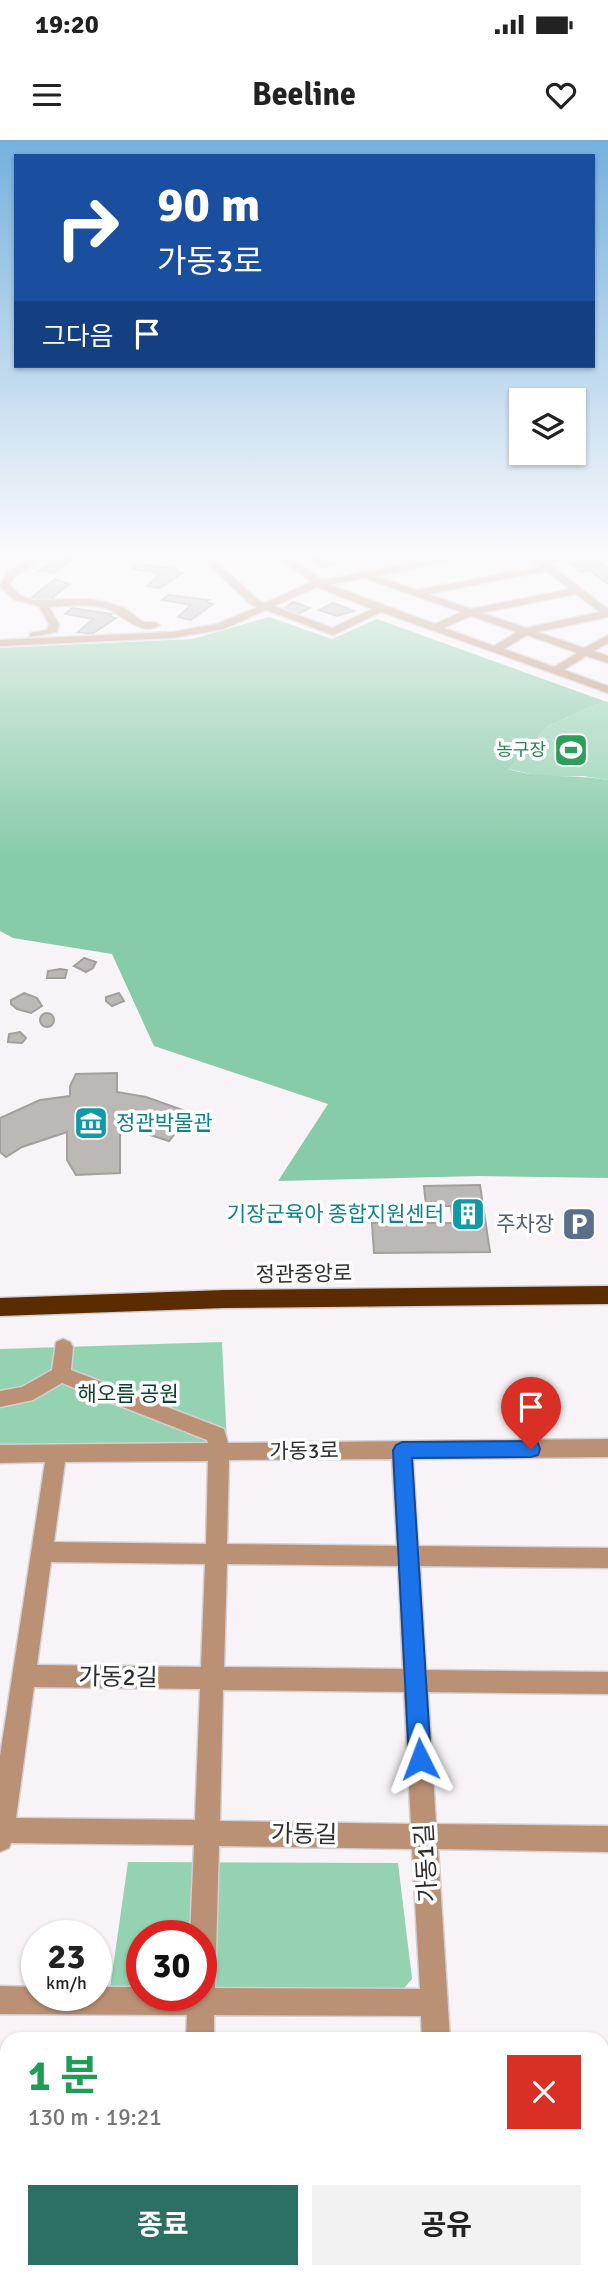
<!DOCTYPE html>
<html lang="ko">
<meta charset="utf-8">
<style>
:root{--surface:#fff;--page:#f2f2f2;--text:#222;--muted:#767676;--accent:#2b7063}
body{margin:0;font-family:Signika,"Noto Sans KR",sans-serif;background:var(--page);color:var(--text);height:100vh;display:flex;flex-direction:column;font-size:26px;white-space:nowrap}
*{box-sizing:border-box;margin:0}
p{font-size:23px;color:var(--muted)}
.icon{flex:none;width:38px;height:38px;fill:none;stroke:currentColor;stroke-width:2;stroke-linecap:round;stroke-linejoin:round}
.map{position:relative;flex:1;overflow:hidden}
.panel{position:absolute;left:0px;top:1892px;width:609px;height:247px;display:flex;flex-direction:column;background:var(--surface);border-radius:21px 21px 0 0;box-shadow:0 2px 5px #0004}
.panel>*{flex:none}
.top-card{position:absolute;left:14px;top:14px;width:581px;height:214px;border-radius:0px;box-shadow:0 2px 5px #0004;background:#1a4fa0;color:#fff;overflow:hidden}
.fabs{position:absolute;left:509px;top:248px;display:grid;gap:14px}
.fabs a{display:grid;place-items:center;width:77px;height:77px;border-radius:0px;background:var(--surface);box-shadow:0 2px 5px #0004;font-size:35px}
.speed{position:absolute;left:21px;top:1780px;display:flex;gap:14px;font-size:35px;font-weight:700;text-align:center}
.speed>*{display:grid;place-content:center;width:91px;height:91px;border-radius:50%;background:var(--surface);box-shadow:0 2px 5px #0004;line-height:1}
.speed small{font-size:18px;font-weight:400}
.speed .limit{border:10px solid #d22;background:#fff;color:#111}
.pin{position:absolute;display:grid;place-items:center;width:60px;height:60px;color:#fff;margin:-72px -30px;border-radius:50% 50% 50% 0;rotate:-45deg;box-shadow:0 0 7px #0007}
.pin .icon{rotate:45deg}
.me{position:absolute;width:77px;margin:-38px;rotate:357deg;stroke-linejoin:round;filter:drop-shadow(0 0 5px #0008)}
.turn{display:flex;align-items:center;gap:24px;height:147px;padding:0 28px;font-size:32px}
.turn .icon{width:91px;height:91px;stroke-width:2.5}
.turn b{display:block;font-size:49px;line-height:60px}
.then{display:flex;align-items:center;height:66px;padding:0 28px;background:#0003;gap:14px;font-size:26px}
.round{display:grid;place-items:center;flex:none;width:74px;height:74px;border-radius:0px;background:var(--page)}
.head{display:flex;align-items:center;justify-content:space-between;height:119px;padding:0 28px}
h1{font-size:42px;font-weight:700;line-height:52px;color:#1e9e55}
.primary-button{display:flex;gap:14px;margin-top:auto;padding:14px 28px}
.primary-button a{flex:1;height:80px;border-radius:0px;background:var(--accent);color:#fff;font-size:28px;font-weight:700;line-height:80px;text-align:center}
.primary-button a+a{background:var(--page);color:var(--text)}
.status{display:flex;justify-content:space-between;align-items:center;height:49px;padding:0 35px;background:var(--surface);direction:ltr}
.status svg{height:19px;fill:currentColor}
header{display:flex;justify-content:space-between;align-items:center;height:91px;padding:0 28px;background:var(--surface);font-size:32px;font-weight:700}
.map>svg:first-child{display:block}
.green{fill:#94d2b2}
.forest{fill:#88cba8}
.building{fill:#bcb8b5;stroke:#a39f9c;stroke-width:2}
.lines{fill:none;stroke-linecap:round;stroke-linejoin:round}
.minor-casing{stroke:#d3cfd3;stroke-width:3}
.highway-casing{stroke:#d3cfd3;stroke-width:3}
.minor{fill:#bb9175;fill-rule:evenodd}
.highway{fill:#5b2c00;fill-rule:evenodd}
.route{fill:#1a73e8;stroke:#114b97;stroke-width:2}
.labels{text-anchor:middle;dominant-baseline:central;stroke-width:7;stroke-linejoin:round;paint-order:stroke}
.far-leisure-label{font-size:18px;fill:#27864d;stroke:#fff;text-anchor:end}
.culture-label{font-size:21px;fill:#0d838f;stroke:#fff;text-anchor:start}
.service-label{font-size:21px;fill:#4e5e75;stroke:#fff;text-anchor:end}
.street-label{font-size:21px;fill:#2f2d2f;stroke:#fff}
.park-label{font-size:21px;fill:#09412b;stroke:#fff}
.near-street-label{font-size:24px;fill:#2f2d2f;stroke:#fff}
</style>
<div class="status"><b>19:20</b><svg viewBox="0 0 49 12"><path d="M0 12V9h3v3zM5 12V6h3v6zM10 12V3h3v9zM15 12V0h3v12zM26 1h20v11H26zM47 4h2v5h-2z"/></svg></div>
<header><svg class="icon" aria-label="menu" viewBox="0 0 24 24"><path d="M4 6h16M4 12h16M4 18h16"/></svg>Beeline<svg class="icon" aria-label="heart" viewBox="0 0 24 24"><path d="M12 20l-8-8c-3-5 5-10 8-4 3-6 11-1 8 4z"/></svg></header>
<div class="map">
<svg width="608" height="2138" viewBox="0 0 608 2138">
<rect width="100%" height="100%" fill="#f7f3f7"/>
<path class="green" d="M604 561 608 562V640L583 636 546 637 508 629 548 586Z
M222 1202 227 1302 0 1304V1209Z
M128 1722 398 1723 412 1839 399 1854 201 1851V1796H142V1850L110 1849Z"/>
<path class="forest" d="M269 477 332 499 377 479 604 561 548 586 508 629C541 639 574 634 608 640V1038L479 1036 278 1041 328 964 154 906 112 814 13 798 0 791V508L192 499Z"/>
<path class="building" d="M53 417H69L74 419 53 433 39 431 56 420Z
M311 417H328L336 424 322 427Z
M595 419 608 428V444L590 431 581 432 569 423Z
M139 424 177 429 175 431 182 433 160 448 147 446 160 434 133 429Z
M55 439 69 444 51 459 31 458Z
M168 455 209 460 206 462 213 464 191 480 178 477 191 465 162 460Z
M293 462 310 468 296 475 282 470Z
M333 463 354 471 337 476 319 470Z
M72 468 112 474 109 476 116 478 92 494 78 492 93 479 65 474Z
M84 818 96 822 93 828 86 832 74 826Z
M60 829 67 830 65 838H47L48 831Z
M24 853 37 858 42 866 31 873 17 869 11 864V860Z
M119 853 124 861 112 866 106 861V857Z
M40 880a7 7 0 1 1 14 0a7 7 0 1 1-14 0Z
M20 892 26 898 22 903 8 902 9 894Z
M117 933V952L146 957 191 973 169 1001 138 991 120 989V1033L76 1035 67 1020V992L22 1007 6 1017 0 1012V978L40 960 70 956V946L76 934Z
M480 1045 490 1112 374 1113 372 1083H453L451 1066H426L424 1046Z"/>
<g class="lines">
<g class="minor-casing">
<path id="minor" d="M26 417H36V421L13 438 10 445 21 456 34 460 85 459 107 462 126 469 143 482H155L160 485C141 498 123 474 105 468 88 463 67 466 49 467L59 484 57 492 30 497V493L47 490 49 484 39 466 14 460 0 446 6 434 26 420Z
M201 417H212L258 460 265 463 311 442 278 417H289L322 440 448 417H468L377 436 417 450 540 427 529 417H569L547 422 608 469V477L537 492 584 508 608 495V503L594 511 608 516V523L586 516 564 530 608 546V553L381 472 333 495 266 470 224 489 172 498 0 506V500L172 492 217 484 257 467 250 464ZM546 431 570 449 471 469 428 454ZM364 438 461 472 435 484 330 445ZM317 447 372 469 332 488 274 466ZM576 454 600 472 526 488 482 473ZM471 476 517 492 494 506 444 488ZM527 495 577 513 554 527 504 509Z
M63 1199 70 1202 73 1207 71 1230 224 1289 228 1303 608 1299V1317L413 1319 418 1406 608 1408V1428L420 1426 426 1530 608 1532V1554L428 1552 436 1684 608 1686V1712L438 1709 450 1899H422L421 1876 214 1875V1899H186L187 1875 0 1874V1846L37 1847V1855H96V1847H142V1855H201V1796H190L194 1705 11 1703 9 1708 0 1712V1616L45 1322 0 1323V1305L208 1303 207 1300 62 1243 33 1260 0 1267V1251L22 1247 52 1230 56 1202ZM392 1319 397 1406 227 1404 229 1320ZM208 1321 206 1404 54 1402 65 1322ZM51 1422 205 1424 201 1527 37 1525ZM227 1424 398 1426 403 1529 224 1527ZM34 1547 200 1549 195 1680 16 1678ZM223 1550 404 1552 411 1684 220 1681ZM219 1706 412 1709 420 1849 215 1848Z
M602 2034H608V2064H602Z
M0 2037H7V2067H0Z
M177 2132H207V2138H177Z
M434 2132H464L465 2138H435Z"/>
</g>
<g class="highway-casing">
<path id="highway" d="M608 1146V1164L225 1168 0 1176V1158L225 1150Z"/>
</g>
<use href="#minor" class="minor"/>
<use href="#highway" class="highway"/>
</g>
<linearGradient id="sky" x2="0" y2="1"><stop stop-color="#75b0dd"/><stop offset="0.58" stop-color="#fbfafb"/><stop offset="1" stop-color="#fbfafb" stop-opacity="0"/></linearGradient>
<rect width="608" height="716" fill="url(#sky)"/>
<path class="route" d="M531 1301 538 1303 540 1309 538 1315 531 1317 412 1318 431 1619 428 1626 420 1630 412 1626 409 1619 393 1310 396 1305 402 1302Z"/>
<defs>
<g id="stadium-square" transform="scale(1.75)"><rect x="-9" y="-9" width="18" height="18" rx="4" fill="#2e9e5b" stroke="#fff"/><path d="M0-5a6.5 5 0 1 0 0 10a6.5 5 0 1 0 0-10ZM-3.5-1.8h7v3.6h-7Z" fill="#fff"/></g>
<g id="museum-square" transform="scale(1.75)"><rect x="-9" y="-9" width="18" height="18" rx="4" fill="#0f9aa8" stroke="#fff"/><path d="M0-6L6-3V-2H-6V-3ZM-5-1h2V3h-2ZM-1-1h2V3h-2ZM3-1h2V3H3ZM-6 4H6V6H-6Z" fill="#fff"/></g>
<g id="building-square" transform="scale(1.75)"><rect x="-9" y="-9" width="18" height="18" rx="4" fill="#0f9aa8" stroke="#fff"/><path d="M-4-6H4V6H1V3H-1V6H-4ZM-2.5-4.3h1.7v1.8h-1.7ZM.8-4.3h1.7v1.8H.8ZM-2.5-1h1.7V.8h-1.7ZM.8-1h1.7V.8H.8Z" fill="#fff"/></g>
<g id="parking-square" transform="scale(1.75)"><rect x="-9" y="-9" width="18" height="18" rx="4" fill="#5c6f8a" stroke="#fff"/><path d="M-3.5-5.5H1a3.5 3.5 0 0 1 0 7H-1V5.5H-3.5ZM-1-3.4V-.6H.8a1.4 1.4 0 0 0 0-2.8Z" fill="#fff"/></g>
</defs>
<g fill-rule="evenodd">
<use href="#stadium-square" x="571" y="610"/>
<use href="#museum-square" x="91" y="983"/>
<use href="#building-square" x="468" y="1074"/>
<use href="#parking-square" x="579" y="1084"/>
</g>
<g class="labels">
<g class="far-leisure-label">
<text x="546" y="610">농구장</text>
</g>
<g class="culture-label">
<text x="116" y="983">정관박물관</text>
<text x="444" y="1074" text-anchor="end">기장군육아 종합지원센터</text>
</g>
<g class="service-label">
<text x="554" y="1084">주차장</text>
</g>
<g class="street-label">
<text transform="translate(304 1134) rotate(-1)">정관중앙로</text>
<text transform="translate(304 1311) rotate(-1)">가동3로</text>
</g>
<g class="park-label">
<text x="128" y="1254">해오름 공원</text>
</g>
<g class="near-street-label">
<text transform="translate(118 1537) rotate(1)">가동2길</text>
<text transform="translate(304 1694) rotate(1)">가동길</text>
<text transform="translate(426 1723) rotate(-93)">가동1길</text>
</g>
</g>
</svg>
<div class="fabs">
<a><svg class="icon" aria-label="layers" viewBox="0 0 24 24"><path d="M12 4l9 5-9 5-9-5zM3 14l9 5 9-5"/></svg></a>
</div>
<div class="speed"><div>23<small>km/h</small></div><div class="limit">30</div></div>
<div class="pin" style="left:531px;top:1309px;background:#d93025"><svg class="icon" aria-label="arrive" viewBox="0 0 24 24"><path d="M6 21V4h12l-3 4 3 4H6"/></svg></div>
<svg class="me" style="left:420px;top:1619px" viewBox="-20 -20 40 40"><path d="M0-17L14 15 0 8-14 15z" fill="#1a73e8" stroke="#fff" stroke-width="4"/></svg>
<div class="top-card">
<div class="turn"><svg class="icon" aria-label="right" viewBox="0 0 24 24"><path d="M7 20v-9h11M14 6l5 5-5 5"/></svg><div><b>90 m</b>가동3로</div></div>
<div class="then">그다음<svg class="icon" aria-label="arrive" viewBox="0 0 24 24"><path d="M6 21V4h12l-3 4 3 4H6"/></svg></div>
</div>
<section class="panel">
<div class="head"><div><h1>1 분</h1><p>130 m · 19:21</p></div><a class="round" style="background:#d93025;color:#fff"><svg class="icon" aria-label="close" viewBox="0 0 24 24"><path d="M6 6l12 12M18 6L6 18"/></svg></a></div>
<div class="primary-button"><a>종료</a><a>공유</a></div>
</section>
</div>
